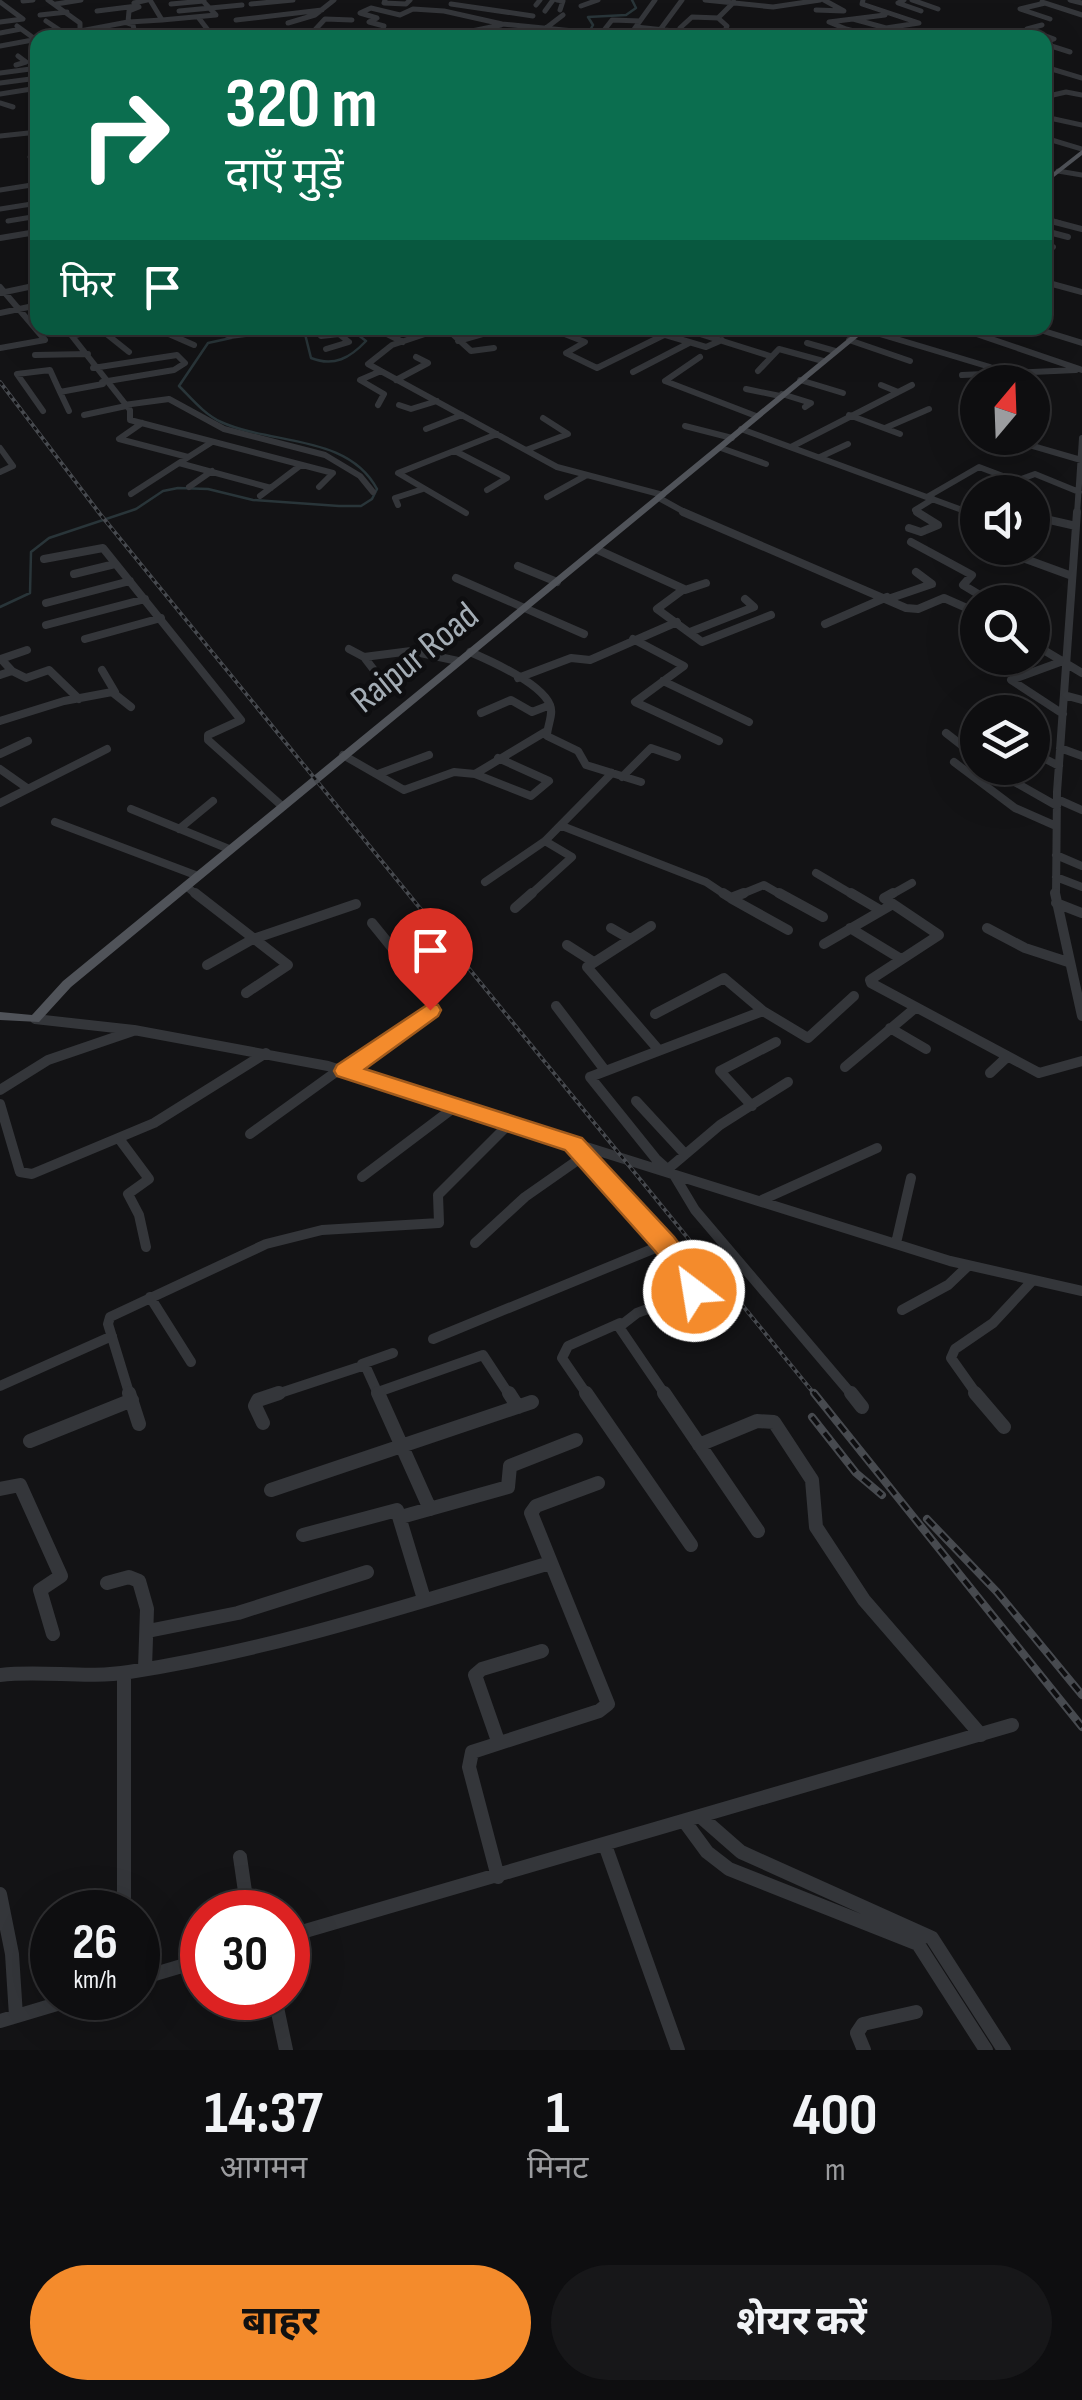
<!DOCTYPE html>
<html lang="hi">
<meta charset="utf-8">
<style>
:root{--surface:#0e0e10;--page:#171719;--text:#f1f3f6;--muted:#9b9c9f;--line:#2e2e30;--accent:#f48b2c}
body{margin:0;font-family:"Sofia Sans Condensed","Noto Sans Devanagari",sans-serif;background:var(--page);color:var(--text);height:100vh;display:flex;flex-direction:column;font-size:38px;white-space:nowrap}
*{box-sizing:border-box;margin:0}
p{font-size:32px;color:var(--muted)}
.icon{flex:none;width:55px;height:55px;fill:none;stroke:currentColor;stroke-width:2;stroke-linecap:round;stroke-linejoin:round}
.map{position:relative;height:2050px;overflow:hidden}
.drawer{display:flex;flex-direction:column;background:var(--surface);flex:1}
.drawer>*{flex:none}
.banner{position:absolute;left:30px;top:30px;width:1022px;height:305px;border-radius:20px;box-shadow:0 10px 40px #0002,0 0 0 2px var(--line);background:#0b6e4f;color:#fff;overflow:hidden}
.needle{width:65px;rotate:19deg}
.controls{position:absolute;left:960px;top:365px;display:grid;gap:20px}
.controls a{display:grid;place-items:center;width:90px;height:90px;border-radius:50%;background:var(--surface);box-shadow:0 10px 40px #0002,0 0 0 2px var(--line);font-size:50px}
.speed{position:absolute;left:30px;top:1890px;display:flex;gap:20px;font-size:50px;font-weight:700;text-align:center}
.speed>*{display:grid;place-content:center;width:130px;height:130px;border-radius:50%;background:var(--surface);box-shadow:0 10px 40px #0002,0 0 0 2px var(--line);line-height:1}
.speed small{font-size:25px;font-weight:400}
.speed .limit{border:15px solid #d22;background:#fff;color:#111}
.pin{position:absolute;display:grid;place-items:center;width:85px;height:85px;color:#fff;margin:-102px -42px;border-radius:50% 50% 50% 0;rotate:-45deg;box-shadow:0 0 10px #0007}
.pin .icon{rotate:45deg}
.me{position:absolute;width:110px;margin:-55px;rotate:329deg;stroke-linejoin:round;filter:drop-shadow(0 0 8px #0008)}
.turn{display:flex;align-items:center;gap:35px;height:210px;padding:0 30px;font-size:45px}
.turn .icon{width:130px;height:130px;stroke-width:2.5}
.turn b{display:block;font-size:70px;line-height:85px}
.then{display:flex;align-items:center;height:95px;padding:0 30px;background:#0003;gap:20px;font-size:38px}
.eta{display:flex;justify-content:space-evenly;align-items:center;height:170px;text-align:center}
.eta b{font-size:60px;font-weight:700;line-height:70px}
.primary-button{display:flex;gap:20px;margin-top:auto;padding:20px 30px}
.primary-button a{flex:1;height:115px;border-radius:60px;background:var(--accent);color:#111;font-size:40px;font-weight:700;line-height:115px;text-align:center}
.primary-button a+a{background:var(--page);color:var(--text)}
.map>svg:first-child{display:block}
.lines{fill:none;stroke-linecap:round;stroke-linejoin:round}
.stream{stroke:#293539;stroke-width:2.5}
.minor-far4{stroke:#34363a;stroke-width:5}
.minor-far3{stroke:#34363a;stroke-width:6}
.minor-far2{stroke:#34363a;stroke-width:8}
.minor-far1{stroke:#34363a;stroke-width:10}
.minor{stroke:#34363a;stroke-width:14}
.major{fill:#505359;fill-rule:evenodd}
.rail-far1-casing{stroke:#474a4f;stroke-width:4}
.rail-casing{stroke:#474a4f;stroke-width:8}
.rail-far1{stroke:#0e0e10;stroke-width:2.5;stroke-dasharray:4;stroke-linecap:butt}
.rail{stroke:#0e0e10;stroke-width:4;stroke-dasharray:10;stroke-linecap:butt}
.route{fill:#f48b2c;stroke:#9f5a1d;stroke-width:2.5}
.labels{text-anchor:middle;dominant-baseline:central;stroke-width:9;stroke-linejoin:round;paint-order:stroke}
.street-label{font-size:38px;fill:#a4adb5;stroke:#0e0e10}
</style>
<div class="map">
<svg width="1082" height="2050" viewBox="0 0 1082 2050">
<rect width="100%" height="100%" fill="#131315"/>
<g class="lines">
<path class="stream" d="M596 38 588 34 593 25 588 17 626 15 636 8 632 0
M294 332 305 334 311 358C334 367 350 358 366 341L349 328
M0 607 30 593 31 552 49 538 136 509 163 491 178 488 208 489 253 500 339 506H361L372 499 377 489C348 434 272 445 221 422 204 414 192 399 179 386L208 343 231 338"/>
<path class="minor-far4" d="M48 0 80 23V29
M385 0 384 3 406 4 410 0
M557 0 563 1 560 10
M705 0 773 7 820 0
M904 0 898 3 921 11
M912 0 938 9
M1070 0 1082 3
M23 1 33 0
M0 2 23 19 0 22
M1042 2 1082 15
M1045 3 1020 9 1050 19
M56 4 81 0
M171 4 204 1
M251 4 293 0
M451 4 533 16
M536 5 540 0
M581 6 598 0
M816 10 844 11 824 0
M97 11 137 6
M179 11 242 5
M545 11 553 0
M40 15 67 12
M198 17 211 34
M853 19 886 28 919 23 862 4 863 0
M162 20 216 15 202 0
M236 20 322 10
M612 20 640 21 630 35 601 34Z
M46 21 64 33
M640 21 655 0
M129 22 162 20 150 0
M127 23 133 25 136 38
M288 23 315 15 334 0
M1042 25 1027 29 1054 39 1045 42
M17 26 35 39
M384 26 369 22 377 18 360 13 371 8 400 15 413 9 444 11 502 24 584 32
M636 27 702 34
M546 28 563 15
M680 28 692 17 719 18
M846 29 829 22 885 15
M313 32 361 38
M429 32 478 38
M467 32 501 25
M0 33 21 29
M903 33 918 38
M247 34 260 31 280 38
M996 34 1011 32 1028 38
M769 36 776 38
M43 38 128 22 129 11 139 7 134 3 147 0
M155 38 183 36
M229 38 252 35
M296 38 313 32 325 19 352 20
M654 38 682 0
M722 38 727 26 718 18 734 2
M812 38 846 29 881 38
M1045 44 1070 52
M0 46 38 39
M16 65 26 62 18 56
M1045 67 1082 78
M0 73 38 68
M0 83 38 78
M0 94 38 88
M1053 95 1066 92 1082 95
M0 103 13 107
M1045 117 1082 125
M0 136 38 132
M1045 138 1082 149
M33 148 38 156 30 157 34 162
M1058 171 1082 175
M0 190 38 184
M0 209 38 203
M1045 219 1060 223
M8 221 38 216"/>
<path class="minor-far3" d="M1051 221 1082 229
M1045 231 1068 237
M0 238 36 232
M1045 244 1053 247
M1045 282 1082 292
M0 287 45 340 0 348
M0 293 38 285
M0 313 38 305
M99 328 129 352
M155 328 194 345
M211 328 230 336 296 328
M313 328 321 336 339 334 349 342 326 349
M375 328 403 342
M443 328 392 345 368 364 557 467 663 495
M446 328 471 351 494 348
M585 328H597
M642 328 706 347 722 340
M681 328 770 356
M715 328H722
M742 328 756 331 766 328
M959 328 1082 370
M1034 328 1082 343
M863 329 990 367 999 374
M68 331 130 410V420L333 473 319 487
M557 331 585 342 566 353 597 368 664 335
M128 334 156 328
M72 336 101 328
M849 340 910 361
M458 341 500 329
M807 343 835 351
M35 355 88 354
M700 357 665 381 756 416
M93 368 177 355 185 363 174 370 102 382
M758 371 779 349 823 361
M633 372 689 343
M962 375 1076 370
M396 380 428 363 416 357
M800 380 843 393
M881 385 898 392
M746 389 780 396
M782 394 811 403 805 407
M124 405 169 399 224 429 325 455 360 476 373 492
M378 405 384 394 360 380 381 371
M399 405 411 409 437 401
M43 411 17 374 50 370 60 392
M69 411 60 392 103 384
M84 415 126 406
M849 415 900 434
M142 423 119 439 188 457
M685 426 732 438
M885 428 929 409
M426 429 462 415
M741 429 973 514
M1005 438 1081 460
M212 442 179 463 271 488
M791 447 912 385
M0 448 13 466 0 472
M721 448 766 464
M526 450 568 434 543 418
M455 451 507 478 487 490
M820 457 848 444
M189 487 212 471
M131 494 179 463
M260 496 301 465
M547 497 585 476
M927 497 979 467 1016 481 1035 474 1079 492
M659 498 688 514
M398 505 395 498 423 489
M466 513 398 473 497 434
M921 514 915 510 933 499
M1077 514 1082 438"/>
<path class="minor-far2" d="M683 512 906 608 918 609 944 598 978 613
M966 512 978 516
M1032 516 1076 526
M909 528 921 532 938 525 917 512
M911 542 972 575 963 585 983 597 978 602
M1015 548 1009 553 1072 576
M598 550 684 589 657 609 702 642 771 615
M44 559 103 548 241 720 208 735V740L282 806
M518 566 557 582
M74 574 115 564
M456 578 584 634
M685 590 706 583
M891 598 932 584 916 572
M46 603 130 581
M825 624 887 597
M46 625 145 599
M690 632 754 607 745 599
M85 639 161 618
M633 639 684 666 635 702 719 741
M1032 643 1082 673
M349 649 364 657 411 651 458 661
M470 652C491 661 541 683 550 705 554 714 547 726 547 736L578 751 586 765 641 782
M364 657 377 674
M1063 661 1011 680 1063 714
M102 670 115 692
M12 671 1 659 27 650
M0 675 12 671 26 678 49 670 79 699
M518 678 571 658 590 660 677 622
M663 681 749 722
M1064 695 1082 700
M481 713 511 700 532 712 550 705
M0 721 64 701 112 692 131 707
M946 733 978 758
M1060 748 1082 756
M1032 752 1059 766
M0 754 28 741
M343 755 404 790 454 772 475 774 545 732
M954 762 1015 808 1056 826
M990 768 1057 806
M0 769 27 788
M378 774 429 755
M475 774 531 796 549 781 498 758
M622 777 651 748 677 757
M1057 799 1082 810
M0 803 107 749
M131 809 229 849
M55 822 198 876
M562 826 706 882 727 896
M179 829 213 801
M1056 855 1082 866
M816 873 855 896
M1056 877 1082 887
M485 882 545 841 612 773
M186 886 198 896
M529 896 572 857 545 841
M737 896 764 885 783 896
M889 896 912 883
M1056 896 1057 792 1077 512"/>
<path class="minor-far1" d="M195 893 288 965 246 993
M723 893 731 898 744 893
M779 893 823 917
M851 893 880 910
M893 893 884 898 939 935 870 980 871 983 1039 1073 1082 1061
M1055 893 1082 1016
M732 899 788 930
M1056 903 1082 913
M515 908 532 893
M651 926 587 967 657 1048
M611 928 630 939
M850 928 901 959
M987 928 1025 948 1068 962
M824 944 893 904
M567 945 592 961
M207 965 253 939 356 904
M556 1006 604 1069
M655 1014 724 978 763 1011
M35 1019 134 1030 328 1066 950 1261 1082 1291
M890 1028 926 1049
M845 1067 914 1009
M346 1071 434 1006 432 997 372 923
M990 1073 1007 1057
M0 1090 48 1060 133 1031
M636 1101 684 1153
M0 1104 20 1172 32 1174 154 1123 266 1053
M752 1106 720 1071 776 1042
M250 1134 340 1069
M120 1140 149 1179 128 1194 139 1215 146 1247
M578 1148 631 1205 694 1283 690 1293 637 1313 619 1327 666 1396
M668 1169 720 1125 788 1082
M362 1177 456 1106
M762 1200 877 1148
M475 1243 525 1197 585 1155
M896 1243 911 1178
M150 1297 191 1362
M902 1310 948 1285 968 1266
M433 1339 665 1244
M362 1364 393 1353
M0 1386 112 1336
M378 1392 483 1355 510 1396
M130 1396 108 1324 110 1317 266 1244 322 1230 439 1223 438 1195 510 1123
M271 1396 365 1365 379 1396
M588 1396 562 1358 568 1346 620 1323
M853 1396 695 1210 674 1175 656 1159 590 1077 763 1011 808 1038 854 996
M978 1396 951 1358 955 1349 993 1323 1033 1280"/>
<path class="minor" d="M129 1393 139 1424
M378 1393 430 1509
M509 1393 518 1407
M586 1393 691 1545
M664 1393 758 1531
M851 1393 862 1407
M975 1393 1004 1427
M263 1423 255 1406 258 1400 279 1393
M30 1441 132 1400
M699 1445 757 1421 774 1422 812 1480 816 1527 864 1600 981 1735
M0 1489 20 1485 61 1576 40 1590 53 1634
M271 1490 532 1402
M401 1517 508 1487 510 1466 576 1440
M303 1535 397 1510 424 1599
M107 1583 129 1577 139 1581 147 1609 145 1668
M148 1631 238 1613 367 1572
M124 1673V1912
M0 1675C43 1670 87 1679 129 1672 272 1650 412 1604 550 1563
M498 1741 475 1675 482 1669 542 1651
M701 1817 741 1852 932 1938 1004 2050
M685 1822 707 1852 729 1869 918 1944 986 2050
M605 1845 678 2050
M240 1857 248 1912
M498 1877 469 1767 472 1752 599 1711 608 1704 531 1513 536 1506 598 1483
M0 1894 12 1954 16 2016
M288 1936 1012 1725
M138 1979 202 1960
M275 1998 286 2050
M0 2021 77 1998
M864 2050 857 2033 863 2024 916 2012"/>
<path class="major" d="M1082 150V155L1045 184V179Z
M861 328H869L71 987 39 1022 0 1020V1012L32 1015 63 981Z"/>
<g class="rail-far1-casing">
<path id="rail-far1" d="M0 382 100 514 816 1396"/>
</g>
<g class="rail-casing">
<path id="rail" d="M814 1393 1082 1727
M812 1417 856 1473 882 1495
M927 1519 997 1592 1082 1695"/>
</g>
<use href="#rail-far1" class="rail-far1"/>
<use href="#rail" class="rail"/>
</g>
<path class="route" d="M430 1003 438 1005 441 1010 438 1016 365 1069 582 1138 674 1237 703 1276 707 1291 703 1298H684L681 1285 655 1251 565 1150 337 1076 334 1071 337 1065Z"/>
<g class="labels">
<g class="street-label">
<text transform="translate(415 658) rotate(-39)">Raipur Road</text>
</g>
</g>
</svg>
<div class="controls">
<a><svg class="needle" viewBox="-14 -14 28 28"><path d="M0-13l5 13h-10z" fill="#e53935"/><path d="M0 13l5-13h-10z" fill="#9b9c9f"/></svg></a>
<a><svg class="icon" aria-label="sound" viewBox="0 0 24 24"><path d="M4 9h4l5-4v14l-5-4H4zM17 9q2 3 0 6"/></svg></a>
<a><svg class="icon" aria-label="search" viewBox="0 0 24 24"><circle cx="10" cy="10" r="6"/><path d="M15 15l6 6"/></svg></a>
<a><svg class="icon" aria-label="layers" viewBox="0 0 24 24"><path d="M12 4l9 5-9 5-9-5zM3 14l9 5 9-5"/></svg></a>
</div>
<div class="speed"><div>26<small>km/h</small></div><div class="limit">30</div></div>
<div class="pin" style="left:430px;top:1010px;background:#d93025"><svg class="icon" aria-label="arrive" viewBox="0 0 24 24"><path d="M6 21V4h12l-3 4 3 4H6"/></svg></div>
<svg class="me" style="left:694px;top:1291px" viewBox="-20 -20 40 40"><circle r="17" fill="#f48b2c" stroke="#fff" stroke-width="3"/><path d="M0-11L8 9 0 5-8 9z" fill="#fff"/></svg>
<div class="banner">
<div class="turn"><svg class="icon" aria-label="right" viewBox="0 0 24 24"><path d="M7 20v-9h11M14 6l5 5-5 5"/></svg><div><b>320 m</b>दाएँ मुड़ें</div></div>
<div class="then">फिर<svg class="icon" aria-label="arrive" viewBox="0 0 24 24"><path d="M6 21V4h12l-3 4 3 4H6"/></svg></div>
</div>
</div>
<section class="drawer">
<div class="eta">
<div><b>14:37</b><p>आगमन</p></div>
<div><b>1</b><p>मिनट</p></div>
<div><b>400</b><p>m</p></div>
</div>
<div class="primary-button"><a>बाहर</a><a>शेयर करें</a></div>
</section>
